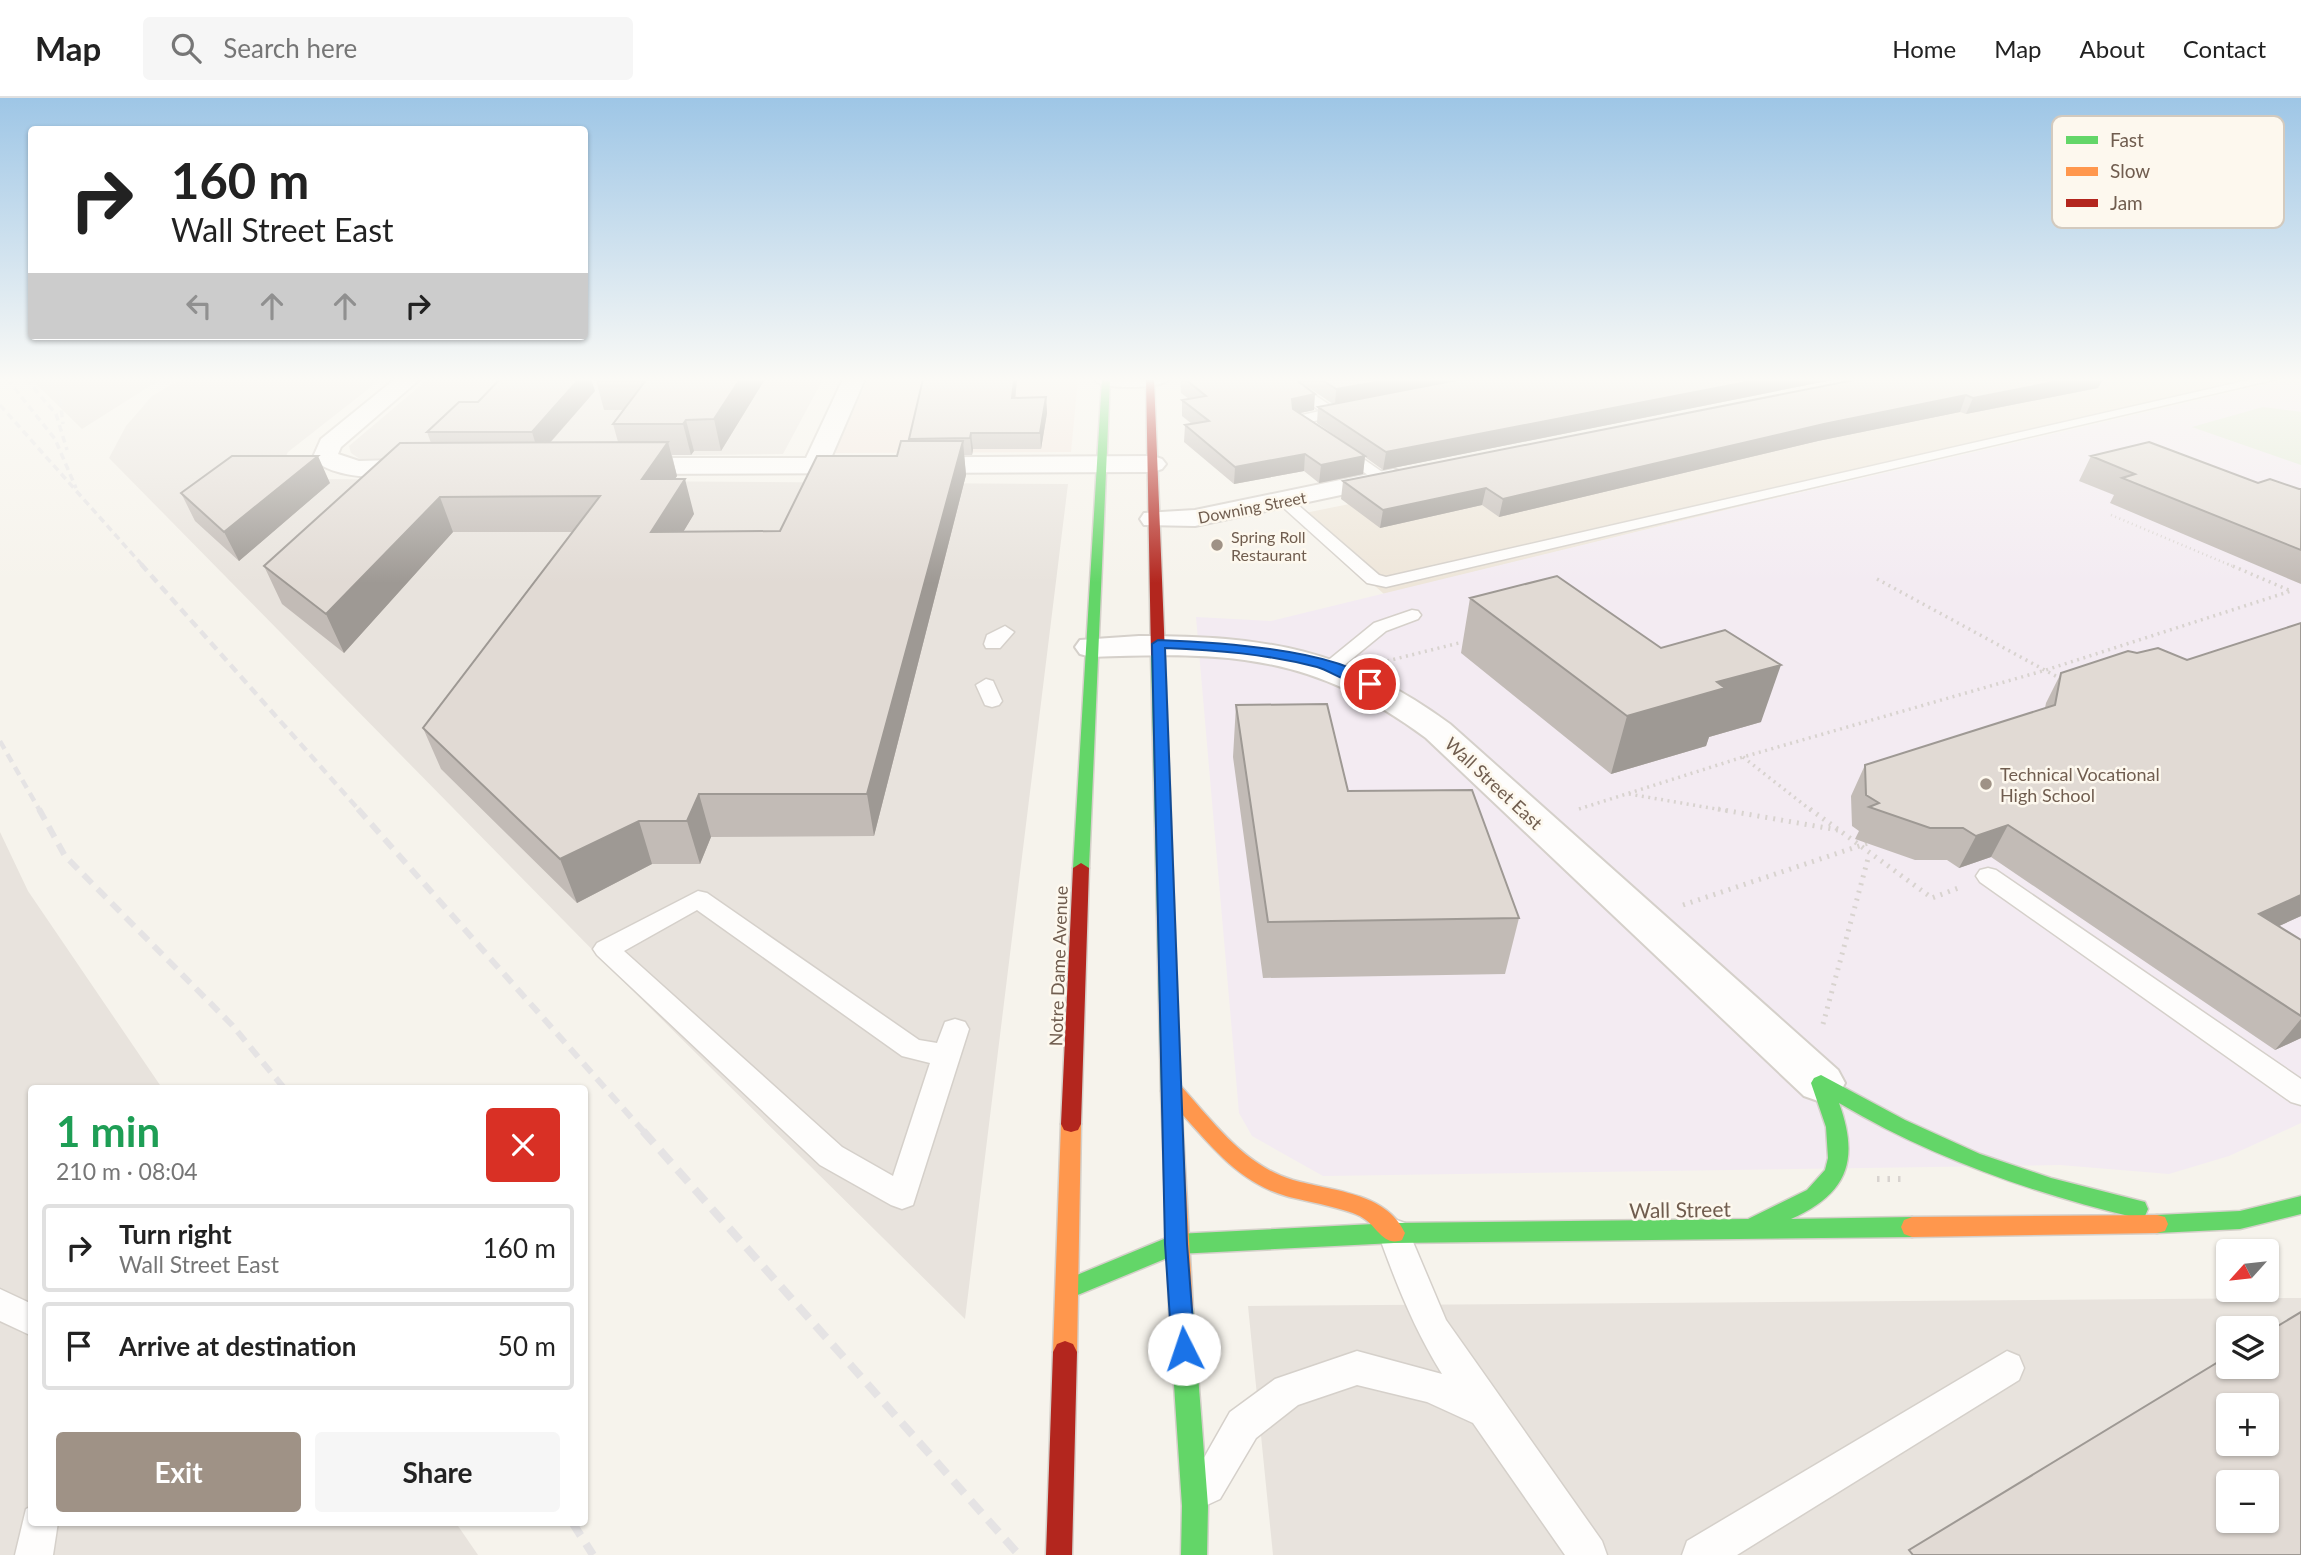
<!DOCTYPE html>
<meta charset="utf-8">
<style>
:root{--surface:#fff;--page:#f6f6f6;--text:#222;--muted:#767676;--line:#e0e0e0;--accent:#9f9286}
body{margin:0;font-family:Lato,sans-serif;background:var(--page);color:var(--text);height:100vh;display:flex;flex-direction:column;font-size:26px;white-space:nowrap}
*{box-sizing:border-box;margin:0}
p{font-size:23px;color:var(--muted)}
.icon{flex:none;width:38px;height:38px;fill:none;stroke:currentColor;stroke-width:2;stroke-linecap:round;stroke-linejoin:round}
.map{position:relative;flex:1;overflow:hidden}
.details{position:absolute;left:28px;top:987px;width:560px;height:441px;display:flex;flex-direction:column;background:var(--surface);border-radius:7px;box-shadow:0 2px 5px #0004}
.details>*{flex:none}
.guide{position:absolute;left:28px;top:28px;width:560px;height:214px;border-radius:7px;box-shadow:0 2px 5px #0004;background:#fff;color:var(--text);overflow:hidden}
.needle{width:46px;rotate:243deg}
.controls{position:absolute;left:2216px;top:1141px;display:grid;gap:14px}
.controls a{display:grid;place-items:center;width:63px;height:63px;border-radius:7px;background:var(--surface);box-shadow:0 2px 5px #0004;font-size:35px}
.pin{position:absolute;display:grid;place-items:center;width:60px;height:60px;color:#fff;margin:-30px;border:4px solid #fff;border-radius:50%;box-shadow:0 2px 7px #0007}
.me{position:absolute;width:77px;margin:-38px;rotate:356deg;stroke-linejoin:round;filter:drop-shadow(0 0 5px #0008)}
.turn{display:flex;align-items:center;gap:24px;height:147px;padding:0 28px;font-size:32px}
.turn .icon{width:91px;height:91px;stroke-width:2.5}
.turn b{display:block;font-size:49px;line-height:60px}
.lanes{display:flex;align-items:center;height:66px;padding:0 28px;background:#0003;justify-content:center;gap:35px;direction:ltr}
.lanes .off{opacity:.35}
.round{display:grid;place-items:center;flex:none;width:74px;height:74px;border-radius:7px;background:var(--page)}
.summary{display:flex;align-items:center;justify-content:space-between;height:119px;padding:0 28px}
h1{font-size:42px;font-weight:700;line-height:52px;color:#1e9e55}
.button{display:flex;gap:14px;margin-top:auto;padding:14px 28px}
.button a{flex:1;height:80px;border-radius:7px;background:var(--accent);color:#fff;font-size:28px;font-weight:700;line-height:80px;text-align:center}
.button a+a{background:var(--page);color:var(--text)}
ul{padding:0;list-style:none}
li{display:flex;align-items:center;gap:21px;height:88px;margin:0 14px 10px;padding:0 14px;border:4px solid var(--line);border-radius:7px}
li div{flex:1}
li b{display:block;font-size:26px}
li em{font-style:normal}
header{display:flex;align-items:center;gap:42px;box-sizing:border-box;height:98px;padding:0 35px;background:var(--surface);border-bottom:2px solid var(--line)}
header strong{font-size:33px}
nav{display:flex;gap:38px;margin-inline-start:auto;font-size:24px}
.search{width:490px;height:63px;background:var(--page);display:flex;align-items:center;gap:18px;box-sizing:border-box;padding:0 24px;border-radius:7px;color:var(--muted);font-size:26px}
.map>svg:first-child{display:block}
.residential{fill:#eee6da}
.commercial{fill:#f2e6de}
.industrial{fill:#e8e3dd;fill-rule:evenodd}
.education{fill:#f3ebf2}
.green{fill:#e2ebd8}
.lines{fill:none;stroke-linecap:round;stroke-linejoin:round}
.lane-casing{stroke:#d5d0ca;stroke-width:3}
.street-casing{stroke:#d5d0ca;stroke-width:4}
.fast-casing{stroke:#d5d0ca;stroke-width:3}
.slow-casing{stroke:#d5d0ca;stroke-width:3}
.jam-casing{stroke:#d5d0ca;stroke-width:3}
.path-far3{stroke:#d8d3cf;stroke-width:2.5;stroke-dasharray:1 3.5;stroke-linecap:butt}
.path-far2{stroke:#d8d3cf;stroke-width:3.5;stroke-dasharray:2 4.5;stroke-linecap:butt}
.path-far1{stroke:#d8d3cf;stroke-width:5;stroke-dasharray:2 6;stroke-linecap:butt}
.path{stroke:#d8d3cf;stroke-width:6;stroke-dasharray:2.5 8;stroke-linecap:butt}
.lane{fill:#fefdfc;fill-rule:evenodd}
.street{fill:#fefdfc;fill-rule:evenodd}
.fast{fill:#63d668;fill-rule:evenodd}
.slow{fill:#ff974d;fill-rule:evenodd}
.jam{fill:#b3261e;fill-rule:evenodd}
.rail-far3{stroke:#e5e3e4;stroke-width:3.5;stroke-dasharray:7 4.5;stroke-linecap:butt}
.rail-far2{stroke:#e5e3e4;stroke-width:4.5;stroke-dasharray:9 6;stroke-linecap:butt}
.rail-far1{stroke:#e5e3e4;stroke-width:6;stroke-dasharray:12 8;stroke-linecap:butt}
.rail{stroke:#e5e3e4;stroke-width:8;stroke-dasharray:16 10;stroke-linecap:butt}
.wall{fill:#c2bbb6}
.shaded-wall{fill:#9e9994}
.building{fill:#e1dad4;stroke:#9e9994;stroke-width:2;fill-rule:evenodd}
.route{fill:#1a73e8;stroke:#114b97;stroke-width:2}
.poi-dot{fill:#9f9286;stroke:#fdf8ee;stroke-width:2.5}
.labels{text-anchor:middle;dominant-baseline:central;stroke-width:5;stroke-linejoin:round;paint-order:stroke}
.far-street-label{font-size:16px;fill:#705d4f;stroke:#fdf8ee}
.far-poi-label{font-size:16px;fill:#705d4f;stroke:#fdf8ee;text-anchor:start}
.poi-label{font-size:18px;fill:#705d4f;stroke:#fdf8ee;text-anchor:start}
.street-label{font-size:18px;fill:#705d4f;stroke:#fdf8ee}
.near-street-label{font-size:21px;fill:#705d4f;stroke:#fdf8ee}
.key{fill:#fdf8ee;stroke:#d3cabe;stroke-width:2}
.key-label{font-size:19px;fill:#705d4f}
</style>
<header>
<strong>Map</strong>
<div class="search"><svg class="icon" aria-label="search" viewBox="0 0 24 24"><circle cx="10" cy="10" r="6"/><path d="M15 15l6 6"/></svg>Search here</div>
<nav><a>Home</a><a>Map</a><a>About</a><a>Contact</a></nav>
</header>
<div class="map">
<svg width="2301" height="1457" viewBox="0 0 2301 1457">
<rect width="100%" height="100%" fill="#f6f3ec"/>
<path class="residential" d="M1967 281H2261L1384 496 1295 417Z"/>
<path class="commercial" d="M868 281H1078L1071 354 834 355Z"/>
<path class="industrial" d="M31 281H161L82 331Z
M181 281H381L288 354 286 358 308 381 1068 386 965 1221 626 886 109 360 126 328 152 298Z
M428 281H823L783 356 360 361 351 355 349 348Z
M0 734 28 793 162 990H32V1424L456 1425 478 1457H0Z
M2301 1200V1457H1273L1248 1208ZM2228 1230H2266V1269H2228ZM2228 1307H2266V1346H2228ZM2228 1384H2266V1423H2228Z"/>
<path class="education" d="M2289 281H2301V1025L2229 1058 2169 1076 2060 1067 1323 1078 1252 1038 1239 1015 1196 519 1271 523 1742 408Z"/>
<path class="green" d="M2263 309 2301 314V367L2192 329Z"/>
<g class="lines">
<g class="lane-casing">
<path id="lane" d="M1276 281H1291L1337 312V318L1310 324 1388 378V384H1378L1293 325V319L1320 313Z
M2253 281H2277L1386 489 1367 485 1276 403 1284 398 1290 400 1379 477 1386 479Z
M1412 512 1418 513 1421 517 1418 521 1386 533 1337 573H1323L1320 569 1374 525Z
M1005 528 1014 534 1000 550H986L984 546 987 537Z
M986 581 993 583 1002 603 999 607 992 609 985 607 976 587Z
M1988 770 1996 772 2301 981V1007L2291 1004 1980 784 1976 778 1980 772Z
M698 793 707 795 919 942 937 945 945 924 955 921 965 924 969 931 913 1107 902 1111 891 1107 820 1067 597 857 593 851 597 845ZM697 812 902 958 930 965 893 1078 842 1049 624 853Z
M1394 1121 1405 1125 1446 1222 1602 1443 1607 1457H1565L1473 1325 1427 1304 1357 1287 1298 1307 1256 1340 1220 1401 1207 1407 1194 1401 1188 1388 1230 1314 1275 1281 1357 1253 1442 1276C1414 1231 1396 1185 1378 1135L1383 1125Z
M0 1191 32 1206V1238L0 1223Z
M2007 1253 2019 1258 2024 1270 2019 1282 1737 1457H1682L1687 1443Z
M32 1408V1424H58L53 1457H15L26 1411Z"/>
</g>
<g class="street-casing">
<path id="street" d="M395 281H420L341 349 338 356 359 363 426 361 435 364 439 369 435 374C408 381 330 385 313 359L321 341Z
M843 281H865L831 360 1153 358 1162 361 1166 366 1162 371 1153 374 623 376 614 373 610 368 614 363 623 360H806Z
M1169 281C1162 291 1102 292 1095 282Z
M1393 371 1402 374 1406 379 1402 384 1195 428 1144 427 1140 421 1144 415 1195 412Z
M1139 538C1265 538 1346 550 1450 626L1838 972 1845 985 1838 998 1821 1004 1804 998 1426 640C1311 555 1229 554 1091 559L1080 556 1075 549 1080 542Z"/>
</g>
<g class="fast-casing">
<path id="fast" d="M1102 281H1110L1089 770 1081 775 1073 770Z
M1158 553 1165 557 1181 993 1178 999 1171 1001 1164 999 1161 993 1151 557Z
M1821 977 1905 1022 1980 1056 2051 1080 2137 1102 2145 1104 2148 1111 2145 1118 2137 1120C2032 1095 1932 1060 1839 1005 1860 1063 1847 1096 1791 1121L1912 1119 1920 1122 1923 1129 1920 1136 1912 1139 1394 1145 1177 1156 1068 1201 1060 1198 1057 1191 1060 1184 1176 1136 1394 1125 1748 1121 1807 1092 1825 1072 1828 1060 1826 1029 1811 985 1814 980Z
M2301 1098V1116L2240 1131 2157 1135 2149 1133 2146 1126 2149 1119 2157 1117 2240 1113Z
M1181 1200 1189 1203 1193 1211 1208 1408 1207 1457H1181L1182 1408 1169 1211 1173 1203Z"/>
</g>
<g class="slow-casing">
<path id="slow" d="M1172 984 1179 986C1212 1022 1244 1068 1293 1082 1331 1093 1386 1094 1405 1135L1402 1142C1383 1149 1377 1128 1363 1120 1351 1111 1303 1103 1286 1098 1240 1085 1213 1050 1182 1016L1193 1211 1189 1219 1181 1222 1173 1219 1169 1211 1161 993 1165 986Z
M1071 1018 1078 1020 1081 1026 1077 1254 1073 1262 1065 1265 1057 1262 1053 1254 1061 1026 1064 1020Z
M2157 1117 2165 1119 2168 1126 2165 1133 2157 1135 1912 1139 1904 1136 1901 1129 1904 1122 1912 1119Z"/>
</g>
<g class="jam-casing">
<path id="jam" d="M1146 281H1154L1165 557 1158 561 1151 557Z
M1081 765 1089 770 1081 1026 1078 1032 1071 1034 1064 1032 1061 1026 1073 770Z
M1065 1243 1073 1246 1077 1254 1072 1457H1046L1053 1254 1057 1246Z"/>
</g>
<path class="path-far3" d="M2111 417 2232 468"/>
<path class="path-far2" d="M1877 481 2063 582
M1387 563 1459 545
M1743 659 1812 713
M1629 696 1728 713
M1579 711 1743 659 2046 572 2291 493 2228 466"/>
<path class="path-far1" d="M1718 711 1838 732
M1810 711 1932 800 1961 789
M1683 807 1868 745
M1823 926 1869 757"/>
<path class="path" d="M1877 1081H1907"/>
<use href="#lane" class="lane"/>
<use href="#street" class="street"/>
<use href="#fast" class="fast"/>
<use href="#slow" class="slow"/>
<use href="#jam" class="jam"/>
<path class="rail-far3" d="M7 281 55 341 76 390
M26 281 56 316 67 352
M50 281 59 293 63 326
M0 307 143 468"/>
<path class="rail-far2" d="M141 466 360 713
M0 643 40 713"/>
<path class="rail-far1" d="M39 711 65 758 232 927 284 990
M358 711 645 1035"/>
<path class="rail" d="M643 1033 1019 1457
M572 1424 593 1457"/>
</g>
<path class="wall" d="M500 281H591L595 293 550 345 618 344 613 326 623 312H604L596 282V281H765L721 353H694L691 357H672L677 378 675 381 694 416 683 434 780 433 897 358 909 343V341L923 281H1017L1015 300 1046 299 1047 315 1041 351H973L972 357H964L966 377 874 738 711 739 700 766H652L577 805 441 671 423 630 572 434H453L344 555 282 506 264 468 431 345 427 334 478 304Z
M1180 281H1295L1314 312 1300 315 1350 348 1317 325 1318 309 1333 306 1296 281H1837L1383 372 1365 359 1363 376 1319 385 1304 373 1234 386 1184 344 1185 327 1192 326 1182 318V302L1189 301 1181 295Z
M1859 281H2103L2098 290 1966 316 1960 314 1818 343 1499 419 1482 407 1380 430 1341 401 1343 383Z
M2091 358 2301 391V486L2110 405 2114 397 2079 383Z
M330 385 239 463 195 423 181 395Z
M1470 500 1761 624 1709 639 1706 648 1611 676 1461 555Z
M2301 525V818L2279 828 2301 842V940L2275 952 1991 759 1959 770 1947 762H1915L1855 741 1859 733 1852 728 1851 698 1865 667 2045 610 2046 605 2061 575 2137 555 2187 562Z
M1236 607 1348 693 1519 820 1505 876 1263 880 1233 659Z"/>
<path class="shaded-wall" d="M579 281H591L595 293 539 357 532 334Z
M740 281H765L721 353 714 321Z
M1014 281H1017L1014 315 1012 300Z
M1394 281H1482L1335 307 1336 291Z
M1762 281H1837L1383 372 1386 354Z
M2069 281H2103L2098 290 1966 316 1973 300Z
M1315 296 1314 312 1291 317 1292 301Z
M1966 297 1960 314 1818 343 1499 419 1503 401 1824 326Z
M1046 299 1047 315 1041 351 1040 335Z
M686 322 694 353 691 357 683 326Z
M971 335 973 351 972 357 970 340Z
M963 343 966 377 874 738 867 696Z
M668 344 677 378 652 416 642 381Z
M1305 356 1304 373 1234 386 1235 369Z
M318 358 330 385 239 463 224 434Z
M1365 358 1363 376 1319 385 1321 367Z
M685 381 694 416 661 471 651 434Z
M1486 390 1482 407 1380 430 1383 412Z
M440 399 453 434 344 555 326 516Z
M1781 567 1761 624 1709 639 1706 648 1611 676 1627 618 1717 584Z
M699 696 711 739 700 766 687 723Z
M639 723 652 766 577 805 560 761Z
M2008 727 1991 759 1959 770 1976 738Z
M2301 797V818L2235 848 2259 816Z
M2301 921V940L2275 952Z"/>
<path class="building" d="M500 281H579L532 334H427L459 304H478Z
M596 281H740L714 321 686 322 683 326H613L646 282H596Z
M923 281H1014L1012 300 1046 299 1040 335H971L970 340 909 341Z
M1185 281H1295L1315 296 1292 301 1293 311 1365 358 1321 367 1305 356 1235 369 1185 327 1209 323 1182 302 1206 298Z
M1321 281H1394L1336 291Z
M1462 281H1762L1386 354 1318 309Z
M1859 281H2069L1973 300 1966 297 1824 326 1503 401 1486 390 1383 412 1343 383Z
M901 343H963L867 696H699L687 723H639L560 761 423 630 600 398 440 399 326 516 264 468 400 345 668 344 642 381H685L651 434 780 433 817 358H897Z
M2149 344 2258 385 2270 381 2299 391H2301V452L2122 380 2135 376 2091 358Z
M232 358H318L224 434 181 395Z
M1557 478 1661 550 1725 532 1781 567 1717 584 1725 590 1627 618 1470 500Z
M2301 525V797L2259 816 2301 842V918L2008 727 1976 738 1963 730H1930L1869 709 1879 705 1866 697 1865 667 2055 607 2061 575 2128 553 2137 555 2158 550 2187 562Z
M1327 606 1348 693 1472 692 1519 820 1268 824 1236 607Z
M2301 1214V1457H1913L1909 1452 2228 1258V1269H2266V1235ZM2228 1307H2266V1346H2228ZM2228 1384H2266V1423H2228Z"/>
<linearGradient id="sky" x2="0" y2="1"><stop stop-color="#9ec6e6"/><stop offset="0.58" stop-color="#fbfaf6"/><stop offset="1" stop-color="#fbfaf6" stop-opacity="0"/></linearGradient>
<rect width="2301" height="485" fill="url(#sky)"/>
<path class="route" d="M1158 542C1210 544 1339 550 1377 586 1365 597 1332 573 1317 569 1266 556 1217 552 1165 550L1187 1146 1195 1251 1192 1259 1184 1262 1175 1259 1172 1251 1165 1146 1152 546Z"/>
<g class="poi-dot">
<circle cx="1217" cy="447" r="7"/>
<circle cx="1986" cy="686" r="7"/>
</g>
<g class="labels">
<g class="far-street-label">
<text transform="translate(1252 409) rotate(-11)">Downing Street</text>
</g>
<g class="far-poi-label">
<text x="1231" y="438">Spring Roll<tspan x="1231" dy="18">Restaurant</tspan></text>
</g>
<g class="poi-label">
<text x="2000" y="676">Technical Vocational<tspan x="2000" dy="21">High School</tspan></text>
</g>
<g class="street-label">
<text transform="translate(1494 685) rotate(43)">Wall Street East</text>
<text transform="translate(1058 868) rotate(-88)">Notre Dame Avenue</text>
</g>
<g class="near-street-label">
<text transform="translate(1680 1111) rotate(-1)">Wall Street</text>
</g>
</g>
<rect x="2052" y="18" width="232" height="112" rx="10" class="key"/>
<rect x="2066" y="38" width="32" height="8" fill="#63d668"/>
<rect x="2066" y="69" width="32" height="9" fill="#ff974d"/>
<rect x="2066" y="101" width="32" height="8" fill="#b3261e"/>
<g class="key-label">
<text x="2110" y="49">Fast</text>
<text x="2110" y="80">Slow</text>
<text x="2110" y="112">Jam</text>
</g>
</svg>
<div class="controls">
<a><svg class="needle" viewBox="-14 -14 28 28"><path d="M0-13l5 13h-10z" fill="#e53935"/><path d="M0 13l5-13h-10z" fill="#767676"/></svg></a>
<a><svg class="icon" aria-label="layers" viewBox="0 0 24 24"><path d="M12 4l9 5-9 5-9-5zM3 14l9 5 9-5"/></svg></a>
<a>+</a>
<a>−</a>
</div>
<div class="pin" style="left:1370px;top:586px;background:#d93025"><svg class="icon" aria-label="arrive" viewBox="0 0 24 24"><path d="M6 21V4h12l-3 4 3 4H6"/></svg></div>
<svg class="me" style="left:1184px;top:1251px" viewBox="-20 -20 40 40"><circle r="19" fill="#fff"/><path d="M0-13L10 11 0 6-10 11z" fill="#1a73e8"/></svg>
<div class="guide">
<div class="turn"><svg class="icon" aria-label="right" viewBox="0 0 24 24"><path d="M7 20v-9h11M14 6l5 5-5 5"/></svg><div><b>160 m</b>Wall Street East</div></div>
<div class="lanes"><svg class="icon off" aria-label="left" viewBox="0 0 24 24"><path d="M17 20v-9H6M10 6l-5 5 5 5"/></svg><svg class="icon off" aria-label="ahead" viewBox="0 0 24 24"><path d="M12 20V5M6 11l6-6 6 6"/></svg><svg class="icon off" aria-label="ahead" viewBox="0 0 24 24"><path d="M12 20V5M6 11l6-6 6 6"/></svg><svg class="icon" aria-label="right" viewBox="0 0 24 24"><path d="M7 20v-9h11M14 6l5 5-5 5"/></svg></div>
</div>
<section class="details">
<div class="summary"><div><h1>1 min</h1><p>210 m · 08:04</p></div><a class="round" style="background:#d93025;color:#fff"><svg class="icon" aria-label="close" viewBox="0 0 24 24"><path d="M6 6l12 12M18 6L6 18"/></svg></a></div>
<ul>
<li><svg class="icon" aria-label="right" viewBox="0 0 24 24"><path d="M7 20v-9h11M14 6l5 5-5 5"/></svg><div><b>Turn right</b><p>Wall Street East</p></div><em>160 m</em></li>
<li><svg class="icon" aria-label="arrive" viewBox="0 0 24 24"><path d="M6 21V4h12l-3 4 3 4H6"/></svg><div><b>Arrive at destination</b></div><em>50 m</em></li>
</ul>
<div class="button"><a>Exit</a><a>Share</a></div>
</section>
</div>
